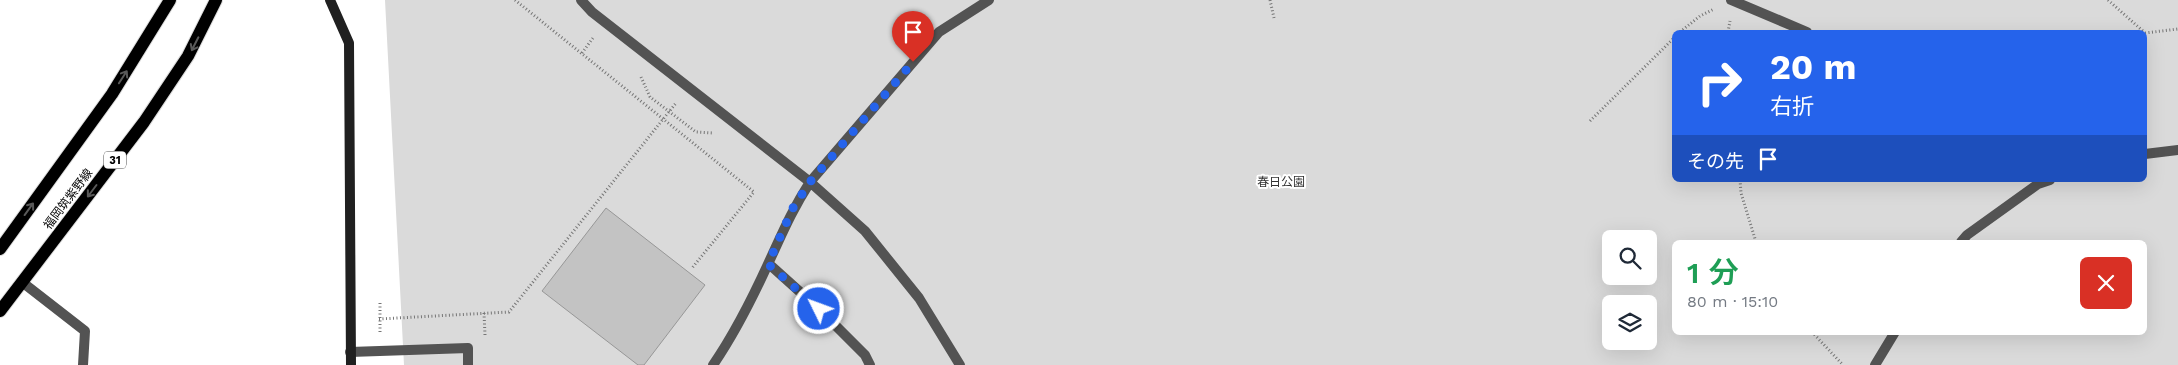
<!DOCTYPE html>
<html lang="ja">
<meta charset="utf-8">
<style>
:root{--surface:#fff;--page:#f2f2f3;--text:#1f2937;--muted:#747a83}
body{margin:0;font-family:"Work Sans","Noto Sans JP",sans-serif;background:var(--page);color:var(--text);height:100vh;display:flex;flex-direction:column;font-size:19px;white-space:nowrap}
*{box-sizing:border-box;margin:0}
p{font-size:16px;color:var(--muted)}
.icon{flex:none;width:28px;height:28px;fill:none;stroke:currentColor;stroke-width:2;stroke-linecap:round;stroke-linejoin:round}
.map{position:relative;flex:1;overflow:hidden}
.drawer{position:absolute;left:1672px;top:240px;width:475px;height:95px;display:flex;flex-direction:column;background:var(--surface);border-radius:8px;box-shadow:0 5px 20px #0002}
.drawer>*{flex:none}
.top-card{position:absolute;left:1672px;top:30px;width:475px;height:152px;border-radius:8px;box-shadow:0 5px 20px #0002;background:#2563eb;color:#fff;overflow:hidden}
.fabs{position:absolute;left:1602px;top:230px;display:grid;gap:10px}
.fabs a{display:grid;place-items:center;width:55px;height:55px;border-radius:8px;background:var(--surface);box-shadow:0 5px 20px #0002;font-size:25px}
.pin{position:absolute;display:grid;place-items:center;width:42px;height:42px;color:#fff;margin:-51px -21px;border-radius:50% 50% 50% 0;rotate:-45deg;box-shadow:0 0 5px #0007}
.pin .icon{rotate:45deg}
.me{position:absolute;width:55px;margin:-28px;rotate:312deg;stroke-linejoin:round;filter:drop-shadow(0 0 4px #0008)}
.turn{display:flex;align-items:center;gap:18px;height:105px;padding:0 15px;font-size:22px}
.turn .icon{width:65px;height:65px;stroke-width:2.5}
.turn b{display:block;font-size:35px;line-height:42px}
.then{display:flex;align-items:center;height:48px;padding:0 15px;background:#0003;gap:10px;font-size:19px}
.round{display:grid;place-items:center;flex:none;width:52px;height:52px;border-radius:8px;background:var(--page)}
.head{display:flex;align-items:center;justify-content:space-between;height:85px;padding:0 15px}
h1{font-size:30px;font-weight:600;line-height:38px;color:#1e9e55}
.map>svg:first-child{display:block}
.green{fill:#dadada;fill-rule:evenodd}
.building{fill:#c3c3c3;stroke:#979797}
.lines{fill:none;stroke-linecap:round;stroke-linejoin:round}
.primary-casing{stroke:#dbdbdb;stroke-width:14}
.path{stroke:#757575;stroke-width:3;stroke-dasharray:1 2.5;stroke-linecap:butt}
.street{stroke:#535353;stroke-width:10}
.secondary{stroke:#202020;stroke-width:10}
.primary{stroke:#000;stroke-width:12}
.oneway{stroke:#595959}
.route{stroke:#2563eb;stroke-width:9;stroke-dasharray:0 16.2}
.labels{text-anchor:middle;dominant-baseline:central;stroke-width:4;stroke-linejoin:round;paint-order:stroke}
.shield{fill:#fff;stroke:#4c4c4c;stroke-width:1}
.shield-label{font-size:11px;font-weight:bold;fill:#000}
.park-label{font-size:12px;fill:#313131;stroke:#fff}
.street-label{font-size:12px;fill:#000;stroke:#fff}
</style>
<div class="map">
<svg width="2178" height="365" viewBox="0 0 2178 365">
<rect width="100%" height="100%" fill="#fff"/>
<path class="green" d="M385 0H2178V365H404ZM1675 32H2145V180H1675ZM1611 239H1649V276H1611ZM1675 242H2145V332H1675ZM1611 304H1649V341H1611Z"/>
<path class="building" d="M606 208 705 285 644 365H638L542 291Z"/>
<g class="lines">
<g class="primary-casing">
<path id="primary" d="M0 249 112 94 170 0
M0 311 144 122 188 56 216 0"/>
</g>
<path class="path" d="M515 0 754 192 692 268
M1270 0 1274 18
M2108 0 2144 32
M1680 32 1700 16 1714 9
M1728 32 1730 21
M2145 33 2178 29
M582 53 593 38
M641 77 650 97 696 132 713 133
M1590 121 1675 37
M1740 180 1741 193 1756 242
M380 303V332
M484 313 485 335
M379 319 509 312 676 103
M1812 332 1843 365"/>
<path class="street" d="M581 0 592 12 810 182 865 231 919 298 960 365
M1731 0 1807 32
M2145 154 2178 150
M1961 242 1967 235 2038 184 2050 180
M769 264 819 309 865 355 870 365
M22 282 85 331 83 365
M350 352 468 348V365
M713 365C735 333 752 299 768 264 782 234 792 210 810 182L939 32 989 0
M1875 365 1895 332"/>
<path class="secondary" d="M330 0 349 43 351 365"/>
<use href="#primary" class="primary"/>
</g>
<defs><path id="oneway-shaft" d="M-6 0H5M1.5-3L5.5 0L1.5 3" fill="none" stroke-width="1.6" stroke-linecap="round" stroke-linejoin="round" transform="scale(1.25)"/></defs>
<g class="oneway">
<use href="#oneway-shaft" transform="translate(195 44) rotate(117)"/>
<use href="#oneway-shaft" transform="translate(123 77) rotate(-57)"/>
<use href="#oneway-shaft" transform="translate(92 191) rotate(127)"/>
<use href="#oneway-shaft" transform="translate(29 209) rotate(-54)"/>
</g>
<g class="lines">
<path class="route" d="M819 309 768 264 793 208 810 182 913 62"/>
</g>
<g class="labels">
<rect class="shield" x="104" y="151.5" width="22" height="17" rx="4"/>
<g class="shield-label">
<text x="115" y="160">31</text>
</g>
<g class="park-label">
<text x="1281" y="182">春日公園</text>
</g>
<g class="street-label">
<text transform="translate(68 199) rotate(-53)">福岡筑紫野線</text>
</g>
</g>
</svg>
<div class="fabs">
<a><svg class="icon" aria-label="search" viewBox="0 0 24 24"><circle cx="10" cy="10" r="6"/><path d="M15 15l6 6"/></svg></a>
<a><svg class="icon" aria-label="layers" viewBox="0 0 24 24"><path d="M12 4l9 5-9 5-9-5zM3 14l9 5 9-5"/></svg></a>
</div>
<div class="pin" style="left:913px;top:62px;background:#d93025"><svg class="icon" aria-label="arrive" viewBox="0 0 24 24"><path d="M6 21V4h12l-3 4 3 4H6"/></svg></div>
<svg class="me" style="left:819px;top:309px" viewBox="-20 -20 40 40"><circle r="17" fill="#2563eb" stroke="#fff" stroke-width="3"/><path d="M0-11L8 9 0 5-8 9z" fill="#fff"/></svg>
<div class="top-card">
<div class="turn"><svg class="icon" aria-label="right" viewBox="0 0 24 24"><path d="M7 20v-9h11M14 6l5 5-5 5"/></svg><div><b>20 m</b>右折</div></div>
<div class="then">その先<svg class="icon" aria-label="arrive" viewBox="0 0 24 24"><path d="M6 21V4h12l-3 4 3 4H6"/></svg></div>
</div>
<section class="drawer">
<div class="head"><div><h1>1 分</h1><p>80 m · 15:10</p></div><a class="round" style="background:#d93025;color:#fff"><svg class="icon" aria-label="close" viewBox="0 0 24 24"><path d="M6 6l12 12M18 6L6 18"/></svg></a></div>
</section>
</div>
